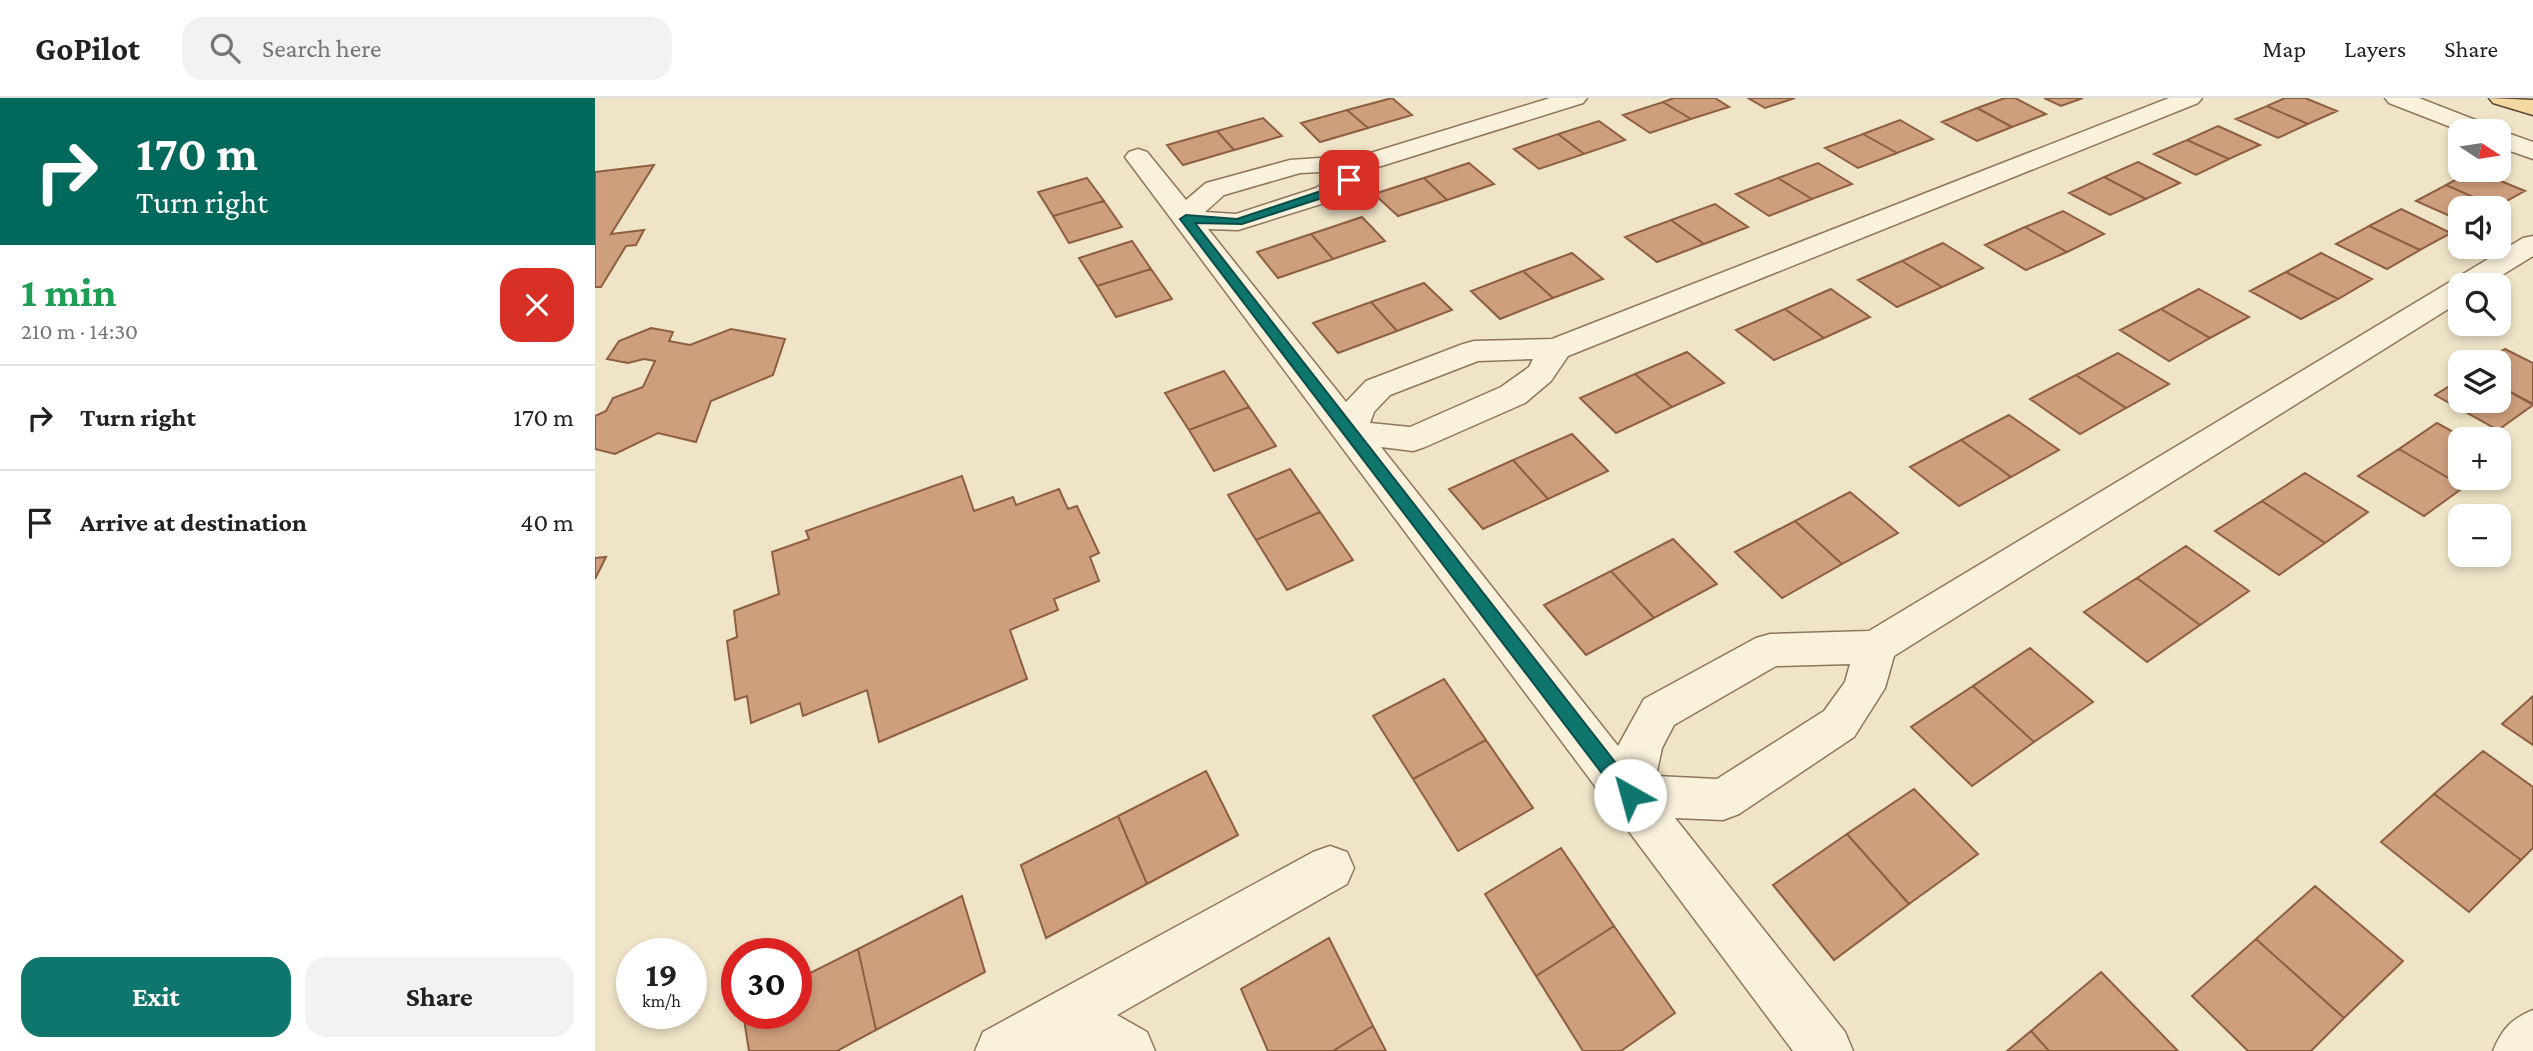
<!DOCTYPE html>
<meta charset="utf-8">
<style>
:root{--surface:#fff;--page:#f2f2f2;--text:#202124;--muted:#757577;--line:#e0e0e0;--accent:#0f766e}
body{margin:0;font-family:"Crimson Pro",serif;background:var(--page);color:var(--text);height:100vh;display:flex;flex-direction:column;font-size:26px;white-space:nowrap}
*{box-sizing:border-box;margin:0}
p{font-size:23px;color:var(--muted)}
.icon{flex:none;width:38px;height:38px;fill:none;stroke:currentColor;stroke-width:2;stroke-linecap:round;stroke-linejoin:round}
.map{position:relative;flex:1;overflow:hidden}
.details{display:flex;flex-direction:column;background:var(--surface);width:595px}
.details>*{flex:none}
.hud{background:#00695c;color:#fff;overflow:hidden}
.needle{width:46px;rotate:102deg}
.buttons{position:absolute;left:1853px;top:21px;display:grid;gap:14px}
.buttons a{display:grid;place-items:center;width:63px;height:63px;border-radius:14px;background:var(--surface);box-shadow:0 4px 10px #0003;font-size:35px}
.speed{position:absolute;left:21px;top:840px;display:flex;gap:14px;font-size:35px;font-weight:700;text-align:center}
.speed>*{display:grid;place-content:center;width:91px;height:91px;border-radius:50%;background:var(--surface);box-shadow:0 4px 10px #0003;line-height:1}
.speed small{font-size:18px;font-weight:400}
.speed .limit{border:10px solid #d22;background:#fff;color:#111}
.pin{position:absolute;display:grid;place-items:center;width:60px;height:60px;color:#fff;margin:-30px;border-radius:14px;box-shadow:0 4px 10px #0006}
.me{position:absolute;width:77px;margin:-38px;rotate:322deg;stroke-linejoin:round;filter:drop-shadow(0 0 5px #0008)}
.turn{display:flex;align-items:center;gap:24px;height:147px;padding:0 21px;font-size:32px}
.turn .icon{width:91px;height:91px;stroke-width:2.5}
.turn b{display:block;font-size:49px;line-height:60px}
.round{display:grid;place-items:center;flex:none;width:74px;height:74px;border-radius:21px;background:var(--page)}
.summary{display:flex;align-items:center;justify-content:space-between;height:119px;padding:0 21px}
h1{font-size:42px;font-weight:700;line-height:52px;color:#1e9e55}
.primary-button{display:flex;gap:14px;margin-top:auto;padding:14px 21px}
.primary-button a{flex:1;height:80px;border-radius:21px;background:var(--accent);color:#fff;font-size:28px;font-weight:700;line-height:80px;text-align:center}
.primary-button a+a{background:var(--page);color:var(--text)}
ul{padding:0;list-style:none}
li{display:flex;align-items:center;gap:21px;height:105px;padding:0 21px;border-top:2px solid var(--line)}
li div{flex:1}
li b{display:block;font-size:26px}
li em{font-style:normal}
header{display:flex;align-items:center;gap:42px;box-sizing:border-box;height:98px;padding:0 35px;background:var(--surface);border-bottom:2px solid var(--line)}
header strong{font-size:33px}
nav{display:flex;gap:38px;margin-inline-start:auto;font-size:24px}
.search{width:490px;height:63px;background:var(--page);display:flex;align-items:center;gap:18px;box-sizing:border-box;padding:0 24px;border-radius:21px;color:var(--muted);font-size:26px}
main{display:flex;flex:1;min-height:0}
.map>svg:first-child{display:block}
.building{fill:#cf9f7d;stroke:#8d5f41;stroke-width:2}
.lines{fill:none;stroke-linecap:round;stroke-linejoin:round}
.minor-casing{stroke:#8d765c;stroke-width:3}
.major-casing{stroke:#5b4430;stroke-width:3}
.minor{fill:#faf1dc;fill-rule:evenodd}
.major{fill:#f3d9a0;fill-rule:evenodd}
.route{fill:#0f766e;stroke:#0a4d48;stroke-width:2}
</style>
<header>
<strong>GoPilot</strong>
<div class="search"><svg class="icon" aria-label="search" viewBox="0 0 24 24"><circle cx="10" cy="10" r="6"/><path d="M15 15l6 6"/></svg>Search here</div>
<nav><a>Map</a><a>Layers</a><a>Share</a></nav>
</header>
<main>
<section class="details">
<div class="hud">
<div class="turn"><svg class="icon" aria-label="right" viewBox="0 0 24 24"><path d="M7 20v-9h11M14 6l5 5-5 5"/></svg><div><b>170 m</b>Turn right</div></div>
</div>
<div class="summary"><div><h1>1 min</h1><p>210 m · 14:30</p></div><a class="round" style="background:#d93025;color:#fff"><svg class="icon" aria-label="close" viewBox="0 0 24 24"><path d="M6 6l12 12M18 6L6 18"/></svg></a></div>
<ul>
<li><svg class="icon" aria-label="right" viewBox="0 0 24 24"><path d="M7 20v-9h11M14 6l5 5-5 5"/></svg><div><b>Turn right</b></div><em>170 m</em></li>
<li><svg class="icon" aria-label="arrive" viewBox="0 0 24 24"><path d="M6 21V4h12l-3 4 3 4H6"/></svg><div><b>Arrive at destination</b></div><em>40 m</em></li>
</ul>
<div class="primary-button"><a>Exit</a><a>Share</a></div>
</section>
<div class="map">
<svg width="1938" height="953" viewBox="0 0 1938 953">
<rect width="100%" height="100%" fill="#f0e4c8"/>
<path class="building" d="M797 0 817 17 773 30 752 12Z
M1079 0H1120L1134 9 1096 21 1068 4Z
M1153 0H1200L1170 10Z
M1410 0H1420L1451 16 1417 29 1382 10Z
M1449 0H1488L1466 8Z
M1690 0H1710L1742 13 1713 26 1672 8Z
M1068 4 1096 21 1055 35 1028 17Z
M1672 8 1713 26 1683 40 1641 21Z
M1382 10 1417 29 1382 43 1347 24Z
M752 12 773 30 725 44 706 25Z
M668 20 687 38 639 52 622 33Z
M1305 22 1338 41 1302 55 1268 36Z
M1004 23 1030 42 989 56 963 36Z
M1623 28 1665 47 1634 61 1592 42Z
M622 33 639 52 588 67 572 47Z
M963 36 989 56 944 71 919 51Z
M1268 36 1302 55 1263 70 1230 50Z
M1592 42 1634 61 1601 77 1559 56Z
M1543 64 1585 85 1551 101 1509 79Z
M874 65 899 86 852 102 829 80Z
M1223 65 1257 86 1217 101 1183 80Z
M59 67 16 136 49 132 41 147 31 148 6 189H0V74Z
M1879 72 1930 93 1901 109 1851 87Z
M1509 79 1551 101 1515 117 1474 95Z
M492 80 509 103 458 118 443 94Z
M829 80 852 102 803 118 779 96Z
M1183 80 1217 101 1174 118 1141 96Z
M1851 87 1901 109 1866 110V123L1821 103Z
M509 103 527 129 474 145 458 118Z
M1120 106 1153 129 1109 146 1076 122Z
M1806 111 1856 135 1825 152 1774 128Z
M1468 113 1509 136 1472 154 1430 129Z
M767 119 790 143 738 161 716 136Z
M1076 122 1109 146 1062 164 1030 139Z
M1774 128 1825 152 1792 171 1741 146Z
M1430 129 1472 154 1431 172 1390 147Z
M716 136 738 161 683 180 662 154Z
M537 143 556 171 502 188 484 160Z
M1348 145 1388 170 1347 189 1307 163Z
M977 155 1008 181 958 200 928 173Z
M1726 155 1777 181 1743 201 1691 174Z
M1307 163 1347 189 1302 209 1263 182Z
M556 171 577 201 521 219 502 188Z
M928 173 958 200 905 221 876 193Z
M1691 174 1743 201 1706 221 1655 193Z
M829 185 857 212 802 233 776 204Z
M1236 191 1275 219 1229 240 1190 211Z
M1604 191 1654 219 1615 240 1566 211Z
M776 204 802 233 743 255 718 225Z
M1190 211 1229 240 1179 262 1141 232Z
M1566 211 1615 240 1574 263 1525 232Z
M56 230 78 234 74 243 95 247 136 231 190 241 178 277 116 303 101 344 63 335 20 356 0 351V318L11 313 18 300 48 289 60 263 49 261 33 265 12 261 24 243Z
M1910 251 1938 265V306L1904 288V264H1890Z
M1092 254 1129 285 1077 309 1040 276Z
M1523 255 1574 286 1531 310 1481 277Z
M629 273 654 309 594 332 570 295Z
M1040 276 1077 309 1021 335 985 300Z
M1481 277 1531 310 1485 336 1435 301Z
M1866 281V303H1904V288L1938 307 1903 332 1840 297Z
M654 309 681 348 619 373 594 332Z
M1414 317 1464 352 1416 379 1366 342Z
M1842 325 1871 341H1866V380H1882L1869 389 1804 351Z
M977 336 1013 373 953 401 918 362Z
M1366 342 1416 379 1364 408 1315 369Z
M1804 351 1869 389 1829 418 1763 378Z
M918 362 953 401 888 431 854 391Z
M695 371 725 414 661 442 633 397Z
M1710 375 1773 414 1730 445 1667 403Z
M367 378 379 413 418 399 421 407 464 391 473 411 482 408 504 455 495 459 504 483 459 501 463 512 415 532 432 581 284 644 272 592 208 618 205 605 156 625 152 598 140 602 132 543 142 539 139 513 184 496 177 454 214 441 211 433Z
M1255 394 1303 435 1247 466 1200 423Z
M1667 403 1730 445 1684 477 1620 433Z
M725 414 758 462 692 492 661 442Z
M1200 423 1247 466 1187 500 1140 454Z
M1078 441 1122 486 1059 520 1016 473Z
M1591 448 1654 493 1605 527 1542 480Z
M11 459 0 481V460Z
M1016 473 1059 520 991 557 949 507Z
M1542 480 1605 527 1552 564 1489 514Z
M1435 550 1498 604 1439 644 1378 588Z
M849 581 891 642 818 681 778 618Z
M1378 588 1439 644 1377 688 1316 629Z
M1938 598V647L1907 626Z
M891 642 938 710 863 753 818 681Z
M1888 653 1938 689V750L1926 762 1839 696Z
M611 673 643 737 552 786 523 718Z
M1319 691 1383 756 1314 806 1252 736Z
M1839 696 1926 762 1874 814 1786 744Z
M523 718 552 786 451 840 426 767Z
M1252 736 1314 806 1239 862 1178 787Z
M966 750 1019 828 941 878 890 796Z
M1720 788 1808 863 1749 920 1661 841Z
M367 798 390 874 281 932 263 851Z
M1019 828 1080 915 1026 953H988L941 878Z
M734 840 778 928 738 953H673L646 891Z
M1661 841 1749 920 1716 953H1653L1597 898Z
M263 851 281 932 242 953H154L148 915H201V882Z
M1506 874 1583 953H1454L1436 933Z
M778 928 791 953H738Z
M1436 933 1454 953H1412Z"/>
<g class="lines">
<g class="minor-casing">
<path id="minor" d="M955 0H992L988 5 780 70 763 88 739 102 643 132 613 131 751 304 771 283 868 246 879 243 957 241 1574 0H1607L1603 5 973 258 956 283 930 305 830 349 818 353 786 349 1023 648 1049 601 1161 540 1175 536 1274 533 1928 140 1938 138V158L1891 187H1866V203L1299 558 1290 590 1259 639 1144 716 1128 722 1080 720 1250 934 1258 953H1198L530 59 534 54 543 51 552 54 591 102 611 85 695 62 769 57ZM748 73 721 90 641 116 610 114 629 97 705 75ZM938 261 934 269 906 289 815 329 775 325 779 314 795 297 883 263ZM1255 566 1250 584 1229 613 1122 681 1061 678 1067 650 1079 627 1181 568Z
M1790 0H1824L1896 28 1899 33H1866L1794 5Z
M1904 32 1938 44V61L1904 49V33H1901Z
M735 748 752 754 759 770 752 786 522 917 552 934 560 953H380L388 934 718 754Z
M1938 912V953H1898C1907 931 1916 921 1938 912Z"/>
</g>
<g class="major-casing">
<path id="major" d="M1894 0 1938 2V17L1898 5Z"/>
</g>
<use href="#minor" class="minor"/>
<use href="#major" class="major"/>
</g>
<path class="route" d="M754 78 760 82 758 84 733 98 647 126 600 125 1041 691 1044 697 1041 703 1035 706 1028 703 585 121 591 117 642 121 726 93Z"/>
</svg>
<div class="buttons">
<a><svg class="needle" viewBox="-14 -14 28 28"><path d="M0-13l5 13h-10z" fill="#e53935"/><path d="M0 13l5-13h-10z" fill="#757577"/></svg></a>
<a><svg class="icon" aria-label="sound" viewBox="0 0 24 24"><path d="M4 9h4l5-4v14l-5-4H4zM17 9q2 3 0 6"/></svg></a>
<a><svg class="icon" aria-label="search" viewBox="0 0 24 24"><circle cx="10" cy="10" r="6"/><path d="M15 15l6 6"/></svg></a>
<a><svg class="icon" aria-label="layers" viewBox="0 0 24 24"><path d="M12 4l9 5-9 5-9-5zM3 14l9 5 9-5"/></svg></a>
<a>+</a>
<a>−</a>
</div>
<div class="speed"><div>19<small>km/h</small></div><div class="limit">30</div></div>
<div class="pin" style="left:754px;top:82px;background:#d93025"><svg class="icon" aria-label="arrive" viewBox="0 0 24 24"><path d="M6 21V4h12l-3 4 3 4H6"/></svg></div>
<svg class="me" style="left:1035px;top:697px" viewBox="-20 -20 40 40"><circle r="19" fill="#fff"/><path d="M0-13L10 11 0 6-10 11z" fill="#0f766e"/></svg>
</div>
</main>
